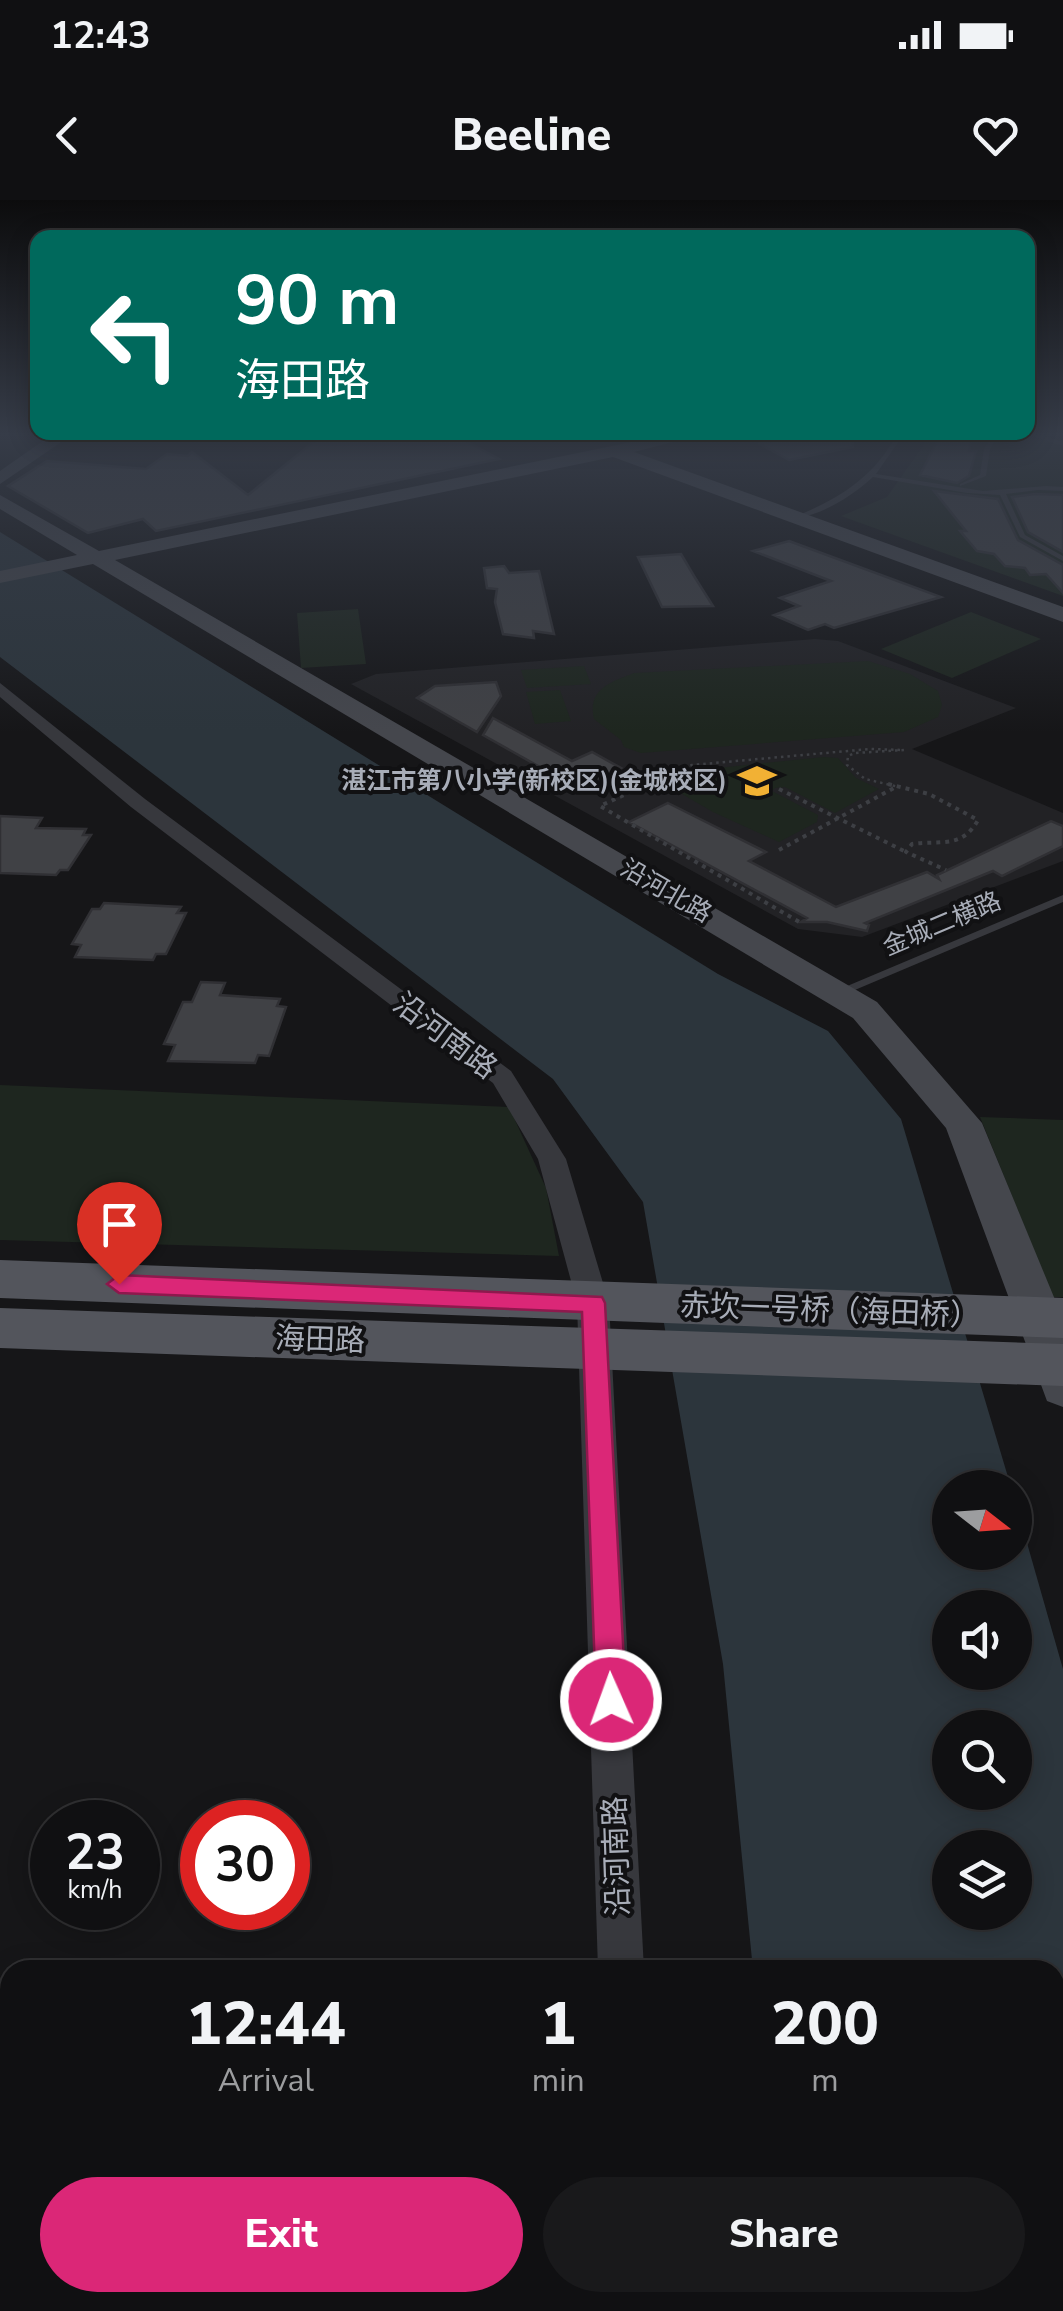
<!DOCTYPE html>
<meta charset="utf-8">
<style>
:root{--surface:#101012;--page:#19191b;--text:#f1f3f6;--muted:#9c9d9f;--line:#303032;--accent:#db2777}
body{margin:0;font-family:"Nunito Sans","Noto Sans SC",sans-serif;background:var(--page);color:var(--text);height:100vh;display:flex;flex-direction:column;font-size:38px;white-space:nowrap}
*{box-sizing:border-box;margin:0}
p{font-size:32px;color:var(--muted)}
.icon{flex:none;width:55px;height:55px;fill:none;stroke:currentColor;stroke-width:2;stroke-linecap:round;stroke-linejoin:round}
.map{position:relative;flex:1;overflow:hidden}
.drawer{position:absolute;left:0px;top:1760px;width:1065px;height:352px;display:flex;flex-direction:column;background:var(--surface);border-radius:30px 30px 0 0;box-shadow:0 5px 25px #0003,0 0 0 2px var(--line)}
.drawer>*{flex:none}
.guide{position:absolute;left:30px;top:30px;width:1005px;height:210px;border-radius:20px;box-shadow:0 5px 25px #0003,0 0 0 2px var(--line);background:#00695c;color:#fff;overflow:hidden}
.needle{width:65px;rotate:107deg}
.fabs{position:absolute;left:932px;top:1270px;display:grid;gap:20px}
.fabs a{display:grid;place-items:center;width:100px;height:100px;border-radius:50%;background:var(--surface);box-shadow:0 5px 25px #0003,0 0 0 2px var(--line);font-size:50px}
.speed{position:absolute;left:30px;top:1600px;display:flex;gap:20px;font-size:50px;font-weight:700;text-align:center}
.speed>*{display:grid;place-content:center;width:130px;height:130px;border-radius:50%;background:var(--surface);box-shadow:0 5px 25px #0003,0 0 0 2px var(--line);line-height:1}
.speed small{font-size:25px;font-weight:400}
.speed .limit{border:15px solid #d22;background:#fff;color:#111}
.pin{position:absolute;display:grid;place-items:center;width:85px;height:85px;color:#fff;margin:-102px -42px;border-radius:50% 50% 50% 0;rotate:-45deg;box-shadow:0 0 10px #0007}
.pin .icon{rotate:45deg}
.me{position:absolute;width:110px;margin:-55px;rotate:358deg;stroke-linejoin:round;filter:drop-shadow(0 0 8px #0008)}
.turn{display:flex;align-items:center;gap:35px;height:210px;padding:0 40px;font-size:45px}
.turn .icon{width:130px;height:130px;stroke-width:2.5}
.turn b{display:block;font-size:70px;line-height:85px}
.eta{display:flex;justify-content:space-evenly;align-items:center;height:170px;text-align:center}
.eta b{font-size:60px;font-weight:800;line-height:70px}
.button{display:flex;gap:20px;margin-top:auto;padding:20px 40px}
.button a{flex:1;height:115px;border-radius:60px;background:var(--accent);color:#fff;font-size:40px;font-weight:800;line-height:115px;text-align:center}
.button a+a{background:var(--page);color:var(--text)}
.status{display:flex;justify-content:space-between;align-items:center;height:70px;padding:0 50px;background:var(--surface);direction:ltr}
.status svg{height:28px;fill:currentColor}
header{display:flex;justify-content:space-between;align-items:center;height:130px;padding:0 40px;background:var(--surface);font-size:45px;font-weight:800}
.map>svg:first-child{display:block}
.built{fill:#222225}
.green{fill:#1e261f}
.water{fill:#2c353c;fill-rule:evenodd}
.building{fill:#404145;stroke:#303034;stroke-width:2.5}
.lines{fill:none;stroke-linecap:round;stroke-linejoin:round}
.path-far1{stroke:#3d3f44;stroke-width:2.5;stroke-dasharray:2.5 4;stroke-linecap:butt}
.path{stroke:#3d3f44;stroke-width:4;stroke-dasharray:4 5;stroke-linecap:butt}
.lane{fill:#37383d;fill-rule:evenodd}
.street{fill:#37383d;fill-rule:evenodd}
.secondary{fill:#45474d;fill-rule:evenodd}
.primary{fill:#53555c;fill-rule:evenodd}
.route{fill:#db2777;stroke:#8e194d;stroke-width:2.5}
.labels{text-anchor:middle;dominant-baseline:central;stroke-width:8;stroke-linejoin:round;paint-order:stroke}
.far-poi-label{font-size:25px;font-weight:bold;fill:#a8adb8;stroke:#111113;text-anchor:end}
.far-street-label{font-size:25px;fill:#a8adb8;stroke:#111113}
.street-label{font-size:30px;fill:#a8adb8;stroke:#111113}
</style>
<div class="status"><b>12:43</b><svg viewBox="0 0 49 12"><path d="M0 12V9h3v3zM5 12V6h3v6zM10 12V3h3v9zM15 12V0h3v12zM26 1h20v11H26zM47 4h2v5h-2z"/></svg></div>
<header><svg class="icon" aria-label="back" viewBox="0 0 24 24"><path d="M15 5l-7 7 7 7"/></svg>Beeline<svg class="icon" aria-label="heart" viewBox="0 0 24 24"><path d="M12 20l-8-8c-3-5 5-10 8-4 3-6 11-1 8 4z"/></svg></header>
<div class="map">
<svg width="1063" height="2111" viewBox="0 0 1063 2111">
<rect width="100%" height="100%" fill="#161618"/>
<path class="built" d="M815 439 838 441 1016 508 912 549 1063 613V661L862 737 798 729 351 484 376 474Z"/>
<path class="green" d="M930 236 1063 239V396L841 316 887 297Z
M358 409 366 464 301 468 297 413Z
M971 412 1041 439 952 478 881 449Z
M868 461 910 474 938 491 942 505 938 517 904 532 641 553 624 547 621 540 594 519C587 489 611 482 634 473Z
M584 466 591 484 527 488 521 470Z
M560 490 571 521 535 524 526 492Z
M824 557 838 558 856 578 879 589 835 613 785 587 775 588 772 591 818 615 817 622 779 642 713 612 663 583 687 571Z
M0 885 509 907 546 988 559 1056 0 1040Z
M980 917 1063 920V1097H1053Z"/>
<path class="water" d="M0 332 718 774 828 831 901 919 1011 1287 950 1288V1352H1015V1301L1063 1469V2111H787L786 2103 1055 2102V1770H753L723 1464 643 1002 553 879 0 457ZM950 1408H1015V1472H950ZM950 1528H1015V1592H950ZM950 1648H1015V1712H950Z"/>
<path class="building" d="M321 236H456L499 259 156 331 143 319 88 333 8 286 47 261 146 269 167 254 188 256 192 252 248 295Z
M796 236H852L853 247 789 260 760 244Z
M940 236H972L969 251H976L969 276 957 283 920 275Z
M934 291 998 299 1018 340 1063 365V393L1046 374 1030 375 1025 368 1005 366 994 354 977 351 960 331H966Z
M1035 294 1063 295V352L1028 332 1012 297Z
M789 341 941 397 834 428 825 424 808 430 774 415 799 406 780 398 831 381 753 351Z
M681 354 694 376 713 406 662 407 638 357Z
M504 366 509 373 539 371 554 434 533 431 534 438 503 434 495 402 497 389 487 388 484 368Z
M496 482 501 496 477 532 417 498 435 486Z
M493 518 572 561 592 552 621 568 577 588 483 535Z
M668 603 766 652 749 661 836 707 927 672 939 679 937 675 1051 621 1063 626V646L1002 676 993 671 865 723 869 725 867 731 827 722H801L807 718 629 622Z
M0 616 42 618 36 628 86 629 83 635H91L68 670H60L56 675 0 673Z
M104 703 181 707 177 713H186L166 754H156L153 760 75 757 81 745 72 744 92 709H100Z
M201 782 225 783 220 795 280 799 277 806 286 807 269 856 258 855 255 863 168 861 175 845 164 844 183 802H192Z"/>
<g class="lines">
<path class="path-far1" d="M643 587 692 565 870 549 904 550 855 553 848 556 847 565 865 579 899 587"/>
<path class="path" d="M648 584 600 606 801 723
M888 584 929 594 978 620C962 649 940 640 912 644L906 652 946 670
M779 589 906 652
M779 650 894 588"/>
<path class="lane" d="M889 236H895L899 241 876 274 983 291 1046 286 1063 287V291L1038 290 1006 294 1025 335 1063 356V361L1020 337 1000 295 967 293 873 277C852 296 824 314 797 318V316C837 299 870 280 893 241Z
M992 236H998L990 249 986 276 960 286V284L980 275 984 249Z
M1033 236H1044L1063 242V246Z
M1063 695V702L843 795 839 796 833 792Z"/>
<path class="street" d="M0 483 145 599 511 871 566 959 609 1103 644 1770H598L577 1103 538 959 493 883 131 607 0 497Z
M607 2102H661V2111H607Z"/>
<path class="secondary" d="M50 236H70L0 284V271Z
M661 236H696L634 252 1063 407V422L613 257 115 360 877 802 982 923 1063 1119V1207L1047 1201 946 928 853 818 93 364 0 383V371L77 355 0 309V295L99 351Z"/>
<path class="primary" d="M0 1060 1063 1098V1138L0 1098Z
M0 1108 1063 1144V1186L0 1148Z"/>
</g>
<linearGradient id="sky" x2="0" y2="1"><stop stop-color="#0c0c0d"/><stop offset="0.44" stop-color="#363c48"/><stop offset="1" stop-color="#363c48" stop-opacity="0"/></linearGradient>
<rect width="1063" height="532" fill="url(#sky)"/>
<path class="route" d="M119 1075 602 1097 605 1103 626 1500 621 1510 611 1515 600 1510 596 1500 582 1112 119 1093 107 1084Z"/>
<defs>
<g id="school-bare" transform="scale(3)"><path d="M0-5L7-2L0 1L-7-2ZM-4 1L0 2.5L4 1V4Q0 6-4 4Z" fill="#f2b134" stroke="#111113" stroke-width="2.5" paint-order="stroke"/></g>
</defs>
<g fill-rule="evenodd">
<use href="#school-bare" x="757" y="581"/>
</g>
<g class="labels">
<g class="far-poi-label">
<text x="727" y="581">湛江市第八小学(新校区)(金城校区)</text>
</g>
<g class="far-street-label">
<text transform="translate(666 691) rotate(30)">沿河北路</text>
<text transform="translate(942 724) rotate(-23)">金城二横路</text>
</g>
<g class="street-label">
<text transform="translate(445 836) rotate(37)">沿河南路</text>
<text transform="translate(830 1111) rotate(2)">赤坎一号桥（海田桥）</text>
<text transform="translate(320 1140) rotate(2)">海田路</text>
<text transform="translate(617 1656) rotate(-92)">沿河南路</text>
</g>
</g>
</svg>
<div class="fabs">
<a><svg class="needle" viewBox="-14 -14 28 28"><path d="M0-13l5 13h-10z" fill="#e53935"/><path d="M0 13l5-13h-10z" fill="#9c9d9f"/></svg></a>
<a><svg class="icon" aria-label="sound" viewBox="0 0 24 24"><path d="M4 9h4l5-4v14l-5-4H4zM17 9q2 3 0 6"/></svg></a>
<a><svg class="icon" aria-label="search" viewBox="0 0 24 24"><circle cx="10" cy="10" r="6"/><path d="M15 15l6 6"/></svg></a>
<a><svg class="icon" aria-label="layers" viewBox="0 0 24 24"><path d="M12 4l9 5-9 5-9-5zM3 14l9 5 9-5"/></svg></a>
</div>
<div class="speed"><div>23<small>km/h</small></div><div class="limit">30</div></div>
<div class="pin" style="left:119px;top:1084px;background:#d93025"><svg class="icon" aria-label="arrive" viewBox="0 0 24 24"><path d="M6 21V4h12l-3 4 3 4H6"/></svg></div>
<svg class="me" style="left:611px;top:1500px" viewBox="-20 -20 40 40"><circle r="17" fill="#db2777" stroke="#fff" stroke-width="3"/><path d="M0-11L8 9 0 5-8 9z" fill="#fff"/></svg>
<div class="guide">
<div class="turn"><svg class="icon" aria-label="left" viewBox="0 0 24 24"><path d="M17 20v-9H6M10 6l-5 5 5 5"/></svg><div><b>90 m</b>海田路</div></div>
</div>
<section class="drawer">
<div class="eta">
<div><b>12:44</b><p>Arrival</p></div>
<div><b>1</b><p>min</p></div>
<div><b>200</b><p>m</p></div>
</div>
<div class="button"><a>Exit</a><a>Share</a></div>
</section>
</div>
